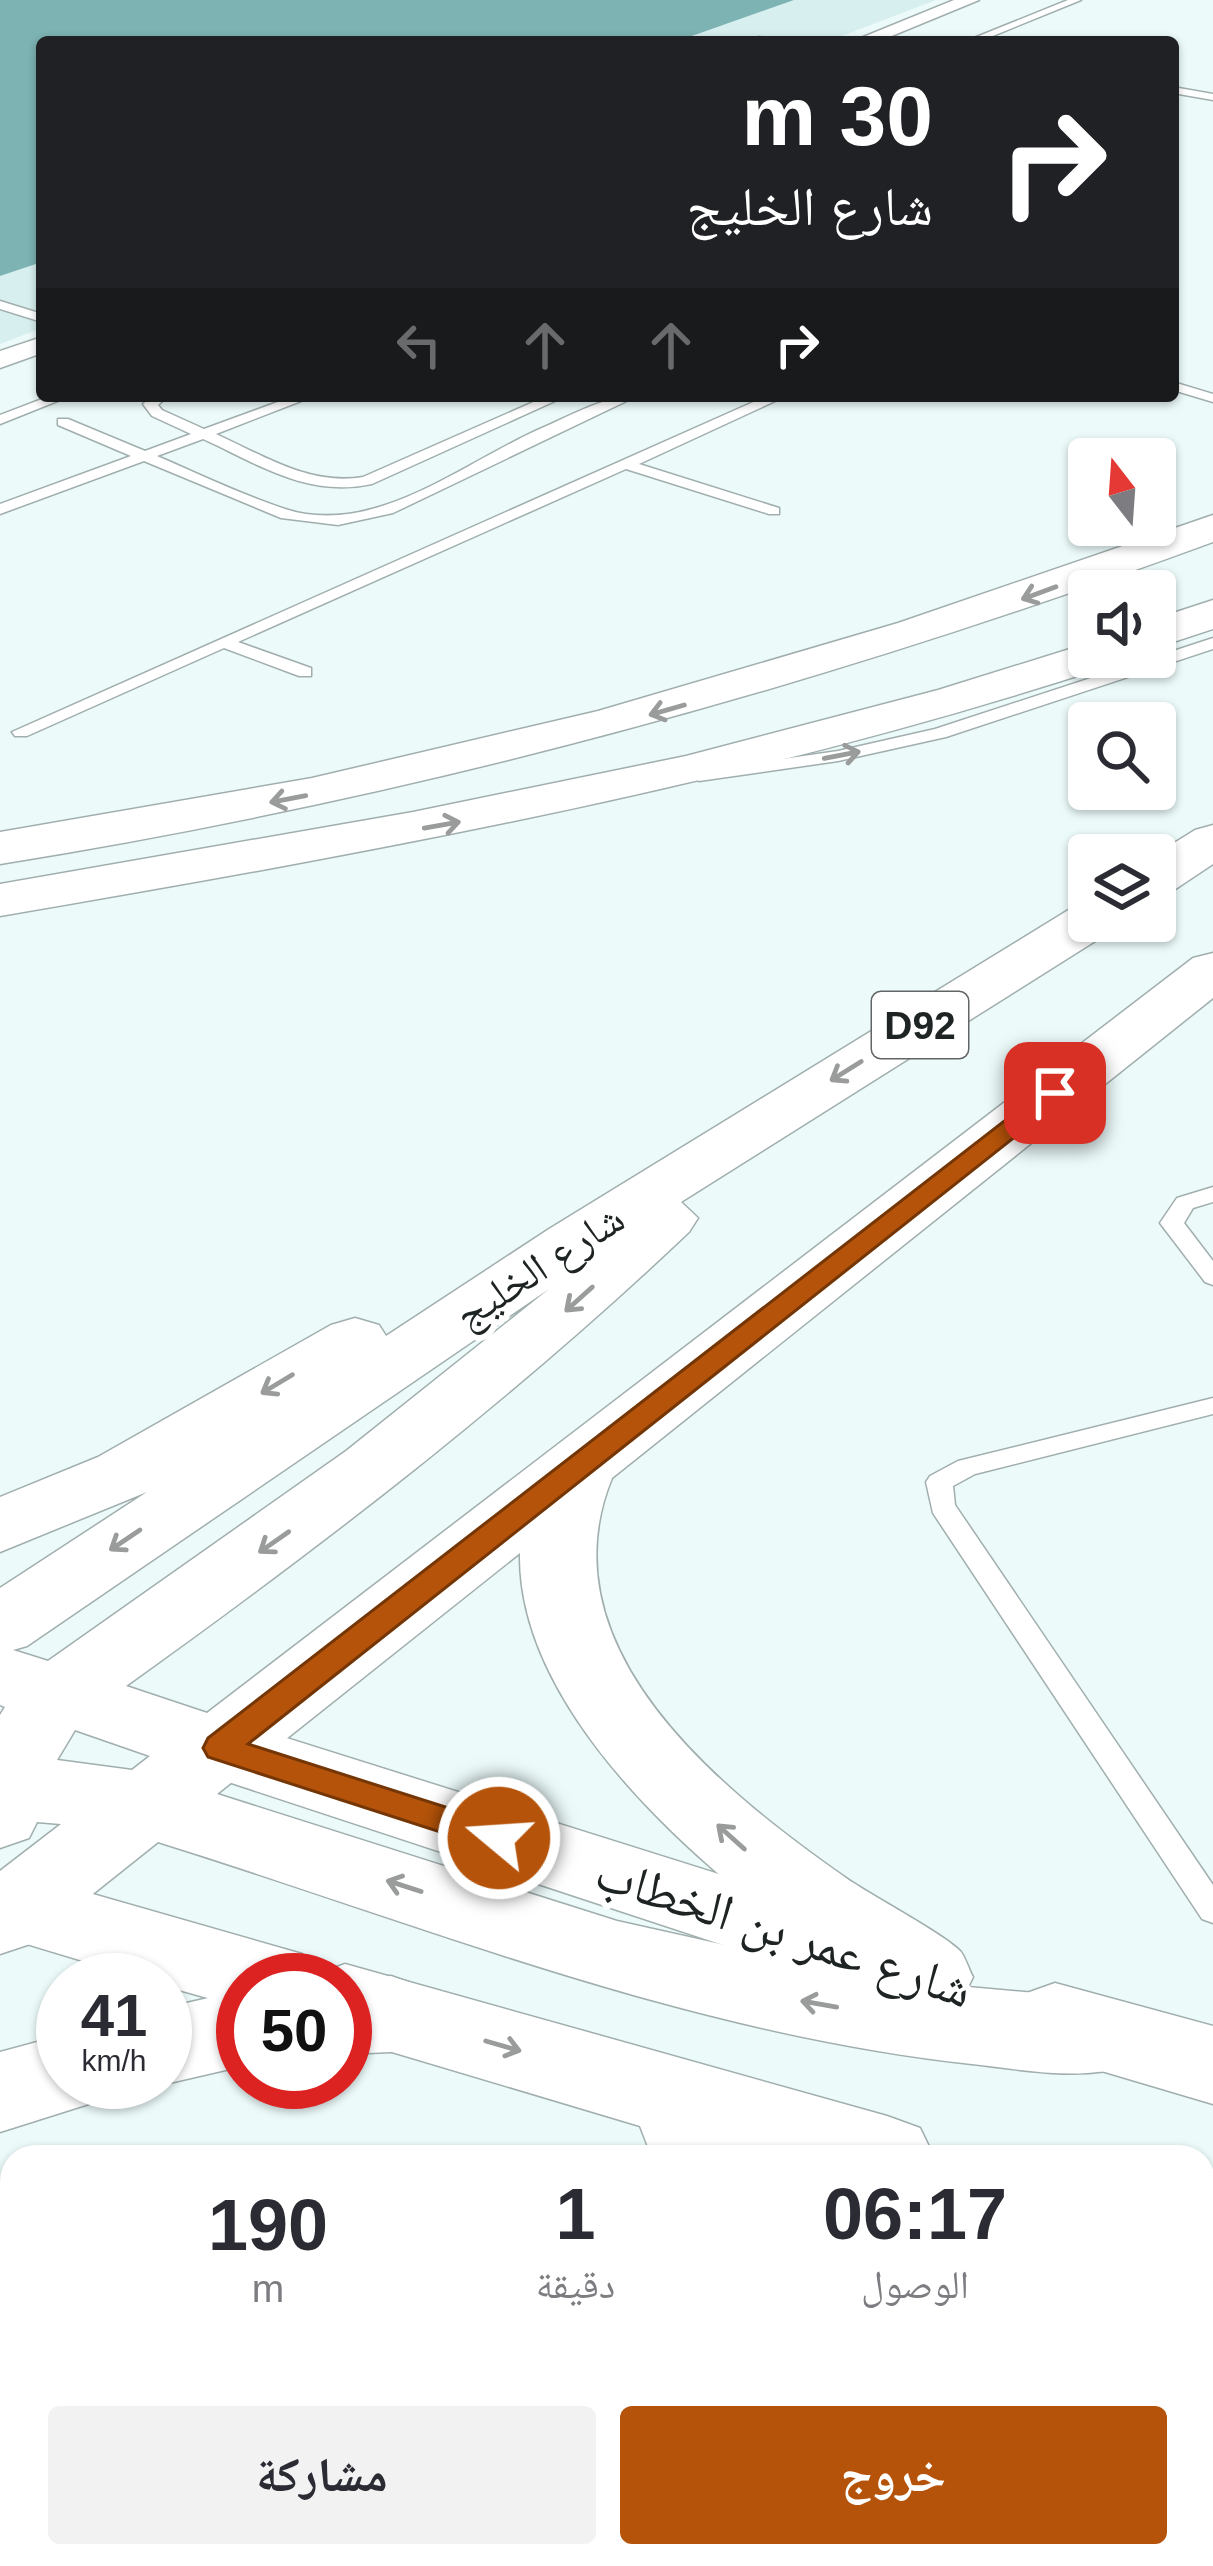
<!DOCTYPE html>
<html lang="ar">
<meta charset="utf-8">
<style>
:root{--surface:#fff;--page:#f2f2f3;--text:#2b2b33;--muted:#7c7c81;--accent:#b45309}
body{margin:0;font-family:Arial,"Noto Naskh Arabic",sans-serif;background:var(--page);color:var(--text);direction:rtl;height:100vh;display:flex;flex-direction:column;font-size:45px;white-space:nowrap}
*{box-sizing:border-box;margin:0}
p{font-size:39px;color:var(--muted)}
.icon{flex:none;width:66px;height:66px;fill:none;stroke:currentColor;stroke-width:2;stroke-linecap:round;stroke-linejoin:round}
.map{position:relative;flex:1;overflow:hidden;direction:ltr}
.panel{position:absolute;left:0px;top:2145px;width:1215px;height:423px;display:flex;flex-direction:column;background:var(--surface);border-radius:36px 36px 0 0;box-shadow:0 3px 9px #0004;direction:rtl}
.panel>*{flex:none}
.top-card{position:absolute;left:36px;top:36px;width:1143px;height:366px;border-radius:12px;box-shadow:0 3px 9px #0004;direction:rtl;background:#202124;color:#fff;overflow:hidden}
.needle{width:78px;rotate:343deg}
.buttons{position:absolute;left:1068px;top:438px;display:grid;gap:24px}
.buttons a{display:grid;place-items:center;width:108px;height:108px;border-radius:12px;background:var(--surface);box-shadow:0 3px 9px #0004;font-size:60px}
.speed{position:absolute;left:36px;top:1953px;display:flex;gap:24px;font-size:60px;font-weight:700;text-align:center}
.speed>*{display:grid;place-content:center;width:156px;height:156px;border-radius:50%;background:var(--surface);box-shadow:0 3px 9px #0004;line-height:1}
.speed small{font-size:30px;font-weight:400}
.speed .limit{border:18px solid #d22;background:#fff;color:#111}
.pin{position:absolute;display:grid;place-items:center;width:102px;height:102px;color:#fff;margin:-51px;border-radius:24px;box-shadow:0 6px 18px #0006}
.me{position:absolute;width:132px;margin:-66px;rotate:288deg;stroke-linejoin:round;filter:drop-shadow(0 0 9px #0008)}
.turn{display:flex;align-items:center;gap:42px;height:252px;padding:0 48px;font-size:54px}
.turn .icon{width:156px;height:156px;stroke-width:2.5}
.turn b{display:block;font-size:84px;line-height:102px}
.lanes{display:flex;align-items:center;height:114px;padding:0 48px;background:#0003;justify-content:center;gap:60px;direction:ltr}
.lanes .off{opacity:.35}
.eta{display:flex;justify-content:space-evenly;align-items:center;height:204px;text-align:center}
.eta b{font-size:72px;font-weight:700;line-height:84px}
.primary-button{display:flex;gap:24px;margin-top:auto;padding:24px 48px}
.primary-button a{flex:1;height:138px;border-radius:12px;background:var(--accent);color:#fff;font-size:48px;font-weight:700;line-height:138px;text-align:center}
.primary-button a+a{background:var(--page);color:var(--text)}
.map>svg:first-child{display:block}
.built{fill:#d7efef}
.water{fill:#7db3b3}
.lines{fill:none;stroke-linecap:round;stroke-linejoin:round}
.service-casing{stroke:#a1aeae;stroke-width:3}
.minor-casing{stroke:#a1aeae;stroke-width:3}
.secondary-casing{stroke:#a1aeae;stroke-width:3}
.primary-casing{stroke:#a1aeae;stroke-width:3}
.trunk-casing{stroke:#a1aeae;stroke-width:3}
.service{fill:#fff;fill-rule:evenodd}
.minor{fill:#fff;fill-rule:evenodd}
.secondary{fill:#fff;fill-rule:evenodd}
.primary{fill:#fff;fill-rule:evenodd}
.trunk{fill:#fff;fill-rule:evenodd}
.wall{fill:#544d47}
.shaded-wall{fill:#453f3a}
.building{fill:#625a53;stroke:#453f3a;stroke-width:3}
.oneway{stroke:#9a9c9c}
.route{fill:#b45309;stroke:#753606;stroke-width:3}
.labels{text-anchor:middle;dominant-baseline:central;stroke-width:12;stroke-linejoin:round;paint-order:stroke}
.shield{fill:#fff;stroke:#626565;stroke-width:3}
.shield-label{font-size:39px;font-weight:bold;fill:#1e2323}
.street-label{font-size:42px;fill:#1e2323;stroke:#fff}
.near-street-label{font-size:51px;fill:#1e2323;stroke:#fff}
</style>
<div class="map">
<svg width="1213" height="2566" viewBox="0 0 1213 2566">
<rect width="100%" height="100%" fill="#ecfafa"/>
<path class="built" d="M794 0H936L826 42H675Z
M42 262V328L0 344V276Z"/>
<path class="water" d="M0 0H794L675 42H42V262L0 276Z"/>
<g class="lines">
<g class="service-casing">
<path id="service" d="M1068 0H1081L978 42H964Z
M759 37 775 40 776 42H755Z
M1173 87 1213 94V100L1173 93Z
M0 301 42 314V322L0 309Z
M1173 382 1213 394V402L1173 390Z
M50 396H70L0 424V415Z
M152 396H168L158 405 162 410 204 429 294 396H314L216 434C264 456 310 486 363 477L547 396H566L372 484C308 498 260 465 203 439L157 456C199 474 242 495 285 509 375 538 464 462 542 428 572 415 604 396 637 396L393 513 338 525 281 518 144 461 0 514V504L131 456 58 425V419H68L145 451 191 434 152 416 143 404Z
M767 396H786L639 464 779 508V514H769L626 469 238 642 311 668V676H299L224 648 27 736H15L12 732Z
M1213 638V649L946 737 838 761 699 781 690 776 699 771 838 751 935 729Z
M1213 1187V1202L1193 1208 1184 1223 1213 1261V1285L1205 1282 1160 1223 1177 1198Z
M1213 1398V1414L975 1474 953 1486 955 1505 1213 1885V1923L1202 1919 933 1513 926 1482 930 1476 958 1461Z"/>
</g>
<g class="minor-casing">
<path id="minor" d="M954 0H979L877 42H851Z
M42 337V353L0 368V351Z
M1203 2440 1213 2442V2512L1203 2510Z
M12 2538V2556H82L78 2566H0Z"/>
</g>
<g class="secondary-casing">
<path id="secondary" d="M220 1717 909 1934 922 1960 909 1986 878 1996 192 1770 180 1748 192 1726Z
M16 1872 302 1954 313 1976 345 1964 887 2116 920 2128 934 2157H652L640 2126 345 2038V1980H243V2008L165 1986V1980H146L0 1936V1878Z
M1055 1983 1213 2026V2104L1024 2048 1010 2021 1024 1994Z
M1203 2186 1213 2188V2276L1203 2274Z"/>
</g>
<g class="primary-casing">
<path id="primary" d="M1213 825V864L1174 890 1155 895V855L1195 830Z
M1089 905V921H1116L1108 933 681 1202 698 1218 689 1232C513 1399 323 1545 126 1686L207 1713 1193 958 1213 953V998L612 1478C542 1649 722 1791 846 1878 870 1895 946 1935 961 1952 966 1959 969 1970 973 1977L968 1987 1102 1999 1134 2010 1147 2037 1134 2064C1083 2082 1026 2070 972 2064 686 2033 430 1927 158 1842L30 1944 0 1954V1871L61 1824 37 1822 29 1838 0 1848V1715L5 1707 0 1705V1588L147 1492 0 1552V1497L98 1457 331 1325 355 1318 379 1325 386 1336 549 1229 1070 909ZM549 1289 346 1451 48 1661 13 1650 27 1646ZM520 1553C517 1721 722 1889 851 1973L617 1921 217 1794ZM75 1730 150 1756 132 1770 57 1760Z
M391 1976 422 1987 435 2014 422 2041 391 2052 345 2054V1980H340Z
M243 1990V2066L165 2084 158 2082H165V2008Z
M63 2035V2082H105L95 2102 0 2132V2052Z"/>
</g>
<g class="trunk-casing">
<path id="trunk" d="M1213 515V542C812 689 421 796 0 864V832L312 778 598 711 898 623Z
M1213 600V629L1155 648V619Z
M1089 643V657H1112L1105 667C744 785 374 852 0 916V884L413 812 686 756 938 690Z"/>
</g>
<use href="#service" class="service"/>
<use href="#minor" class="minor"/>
<use href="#secondary" class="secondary"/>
<use href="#primary" class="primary"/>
<use href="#trunk" class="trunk"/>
</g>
<path class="wall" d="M388 2556H998L993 2566H398Z
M1065 2556H1203L1213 2566H1068Z"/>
<path class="shaded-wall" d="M982 2556H998L993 2566H976Z"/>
<path class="building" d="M1203 2477H1211L1213 2482V2566H1094L1091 2556H1203Z
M166 2556H277L288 2566H155Z
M432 2556H982L976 2566H441Z"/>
<defs><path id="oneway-shaft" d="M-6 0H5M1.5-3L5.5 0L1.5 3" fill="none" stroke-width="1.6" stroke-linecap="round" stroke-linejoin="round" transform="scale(3)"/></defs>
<g class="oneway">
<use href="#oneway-shaft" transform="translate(1039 593) rotate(160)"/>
<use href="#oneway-shaft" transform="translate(667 710) rotate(164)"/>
<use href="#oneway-shaft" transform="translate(842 755) rotate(-11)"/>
<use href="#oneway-shaft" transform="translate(288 799) rotate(169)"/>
<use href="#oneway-shaft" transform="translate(442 825) rotate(-10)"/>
<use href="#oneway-shaft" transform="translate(846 1071) rotate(148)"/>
<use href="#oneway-shaft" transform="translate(579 1299) rotate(138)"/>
<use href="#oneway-shaft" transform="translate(277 1384) rotate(149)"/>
<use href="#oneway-shaft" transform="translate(125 1540) rotate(146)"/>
<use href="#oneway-shaft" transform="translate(274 1542) rotate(145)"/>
<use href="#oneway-shaft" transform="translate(731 1837) rotate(-138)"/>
<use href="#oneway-shaft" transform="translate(404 1886) rotate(-162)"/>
<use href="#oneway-shaft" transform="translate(819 2004) rotate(-170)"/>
<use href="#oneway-shaft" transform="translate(503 2046) rotate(16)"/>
</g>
<path class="route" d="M1055 1086 1064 1088 1068 1093 1064 1098 248 1744 511 1828 516 1838 511 1847 499 1851 208 1757 203 1748 208 1738 1047 1088Z"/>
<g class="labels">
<rect class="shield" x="872" y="992" width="96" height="66" rx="9"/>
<g class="shield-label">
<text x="920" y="1025">D92</text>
</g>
<g class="street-label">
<text transform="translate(539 1266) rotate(-33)">شارع الخليج</text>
</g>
<g class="near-street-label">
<text transform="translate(784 1931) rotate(18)">شارع عمر بن الخطاب</text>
</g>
</g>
</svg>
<div class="buttons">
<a><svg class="needle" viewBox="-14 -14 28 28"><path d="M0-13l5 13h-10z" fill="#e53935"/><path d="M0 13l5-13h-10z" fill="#7c7c81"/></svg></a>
<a><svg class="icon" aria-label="sound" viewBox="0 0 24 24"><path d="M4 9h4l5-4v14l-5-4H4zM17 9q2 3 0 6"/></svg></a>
<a><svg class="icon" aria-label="search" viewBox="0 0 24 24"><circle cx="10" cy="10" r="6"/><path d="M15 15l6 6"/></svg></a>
<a><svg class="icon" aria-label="layers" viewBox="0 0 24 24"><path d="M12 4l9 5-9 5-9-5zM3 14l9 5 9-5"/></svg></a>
</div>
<div class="speed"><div>41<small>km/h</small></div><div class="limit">50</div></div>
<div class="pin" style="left:1055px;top:1093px;background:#d93025"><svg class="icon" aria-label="arrive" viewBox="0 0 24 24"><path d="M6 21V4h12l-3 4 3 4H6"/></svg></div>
<svg class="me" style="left:499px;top:1838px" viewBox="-20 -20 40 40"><circle r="17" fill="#b45309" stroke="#fff" stroke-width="3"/><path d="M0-11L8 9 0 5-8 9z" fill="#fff"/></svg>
<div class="top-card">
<div class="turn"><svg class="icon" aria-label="right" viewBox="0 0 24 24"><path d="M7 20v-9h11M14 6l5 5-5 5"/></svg><div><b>30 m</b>شارع الخليج</div></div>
<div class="lanes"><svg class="icon off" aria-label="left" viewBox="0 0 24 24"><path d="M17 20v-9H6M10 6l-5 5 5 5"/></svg><svg class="icon off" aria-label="ahead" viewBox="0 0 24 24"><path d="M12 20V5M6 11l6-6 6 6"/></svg><svg class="icon off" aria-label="ahead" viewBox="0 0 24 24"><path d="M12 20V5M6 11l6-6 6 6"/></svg><svg class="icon" aria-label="right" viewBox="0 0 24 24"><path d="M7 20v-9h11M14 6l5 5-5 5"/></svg></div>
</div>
<section class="panel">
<div class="eta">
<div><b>06:17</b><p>الوصول</p></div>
<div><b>1</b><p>دقيقة</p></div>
<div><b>190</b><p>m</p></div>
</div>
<div class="primary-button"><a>خروج</a><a>مشاركة</a></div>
</section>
</div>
